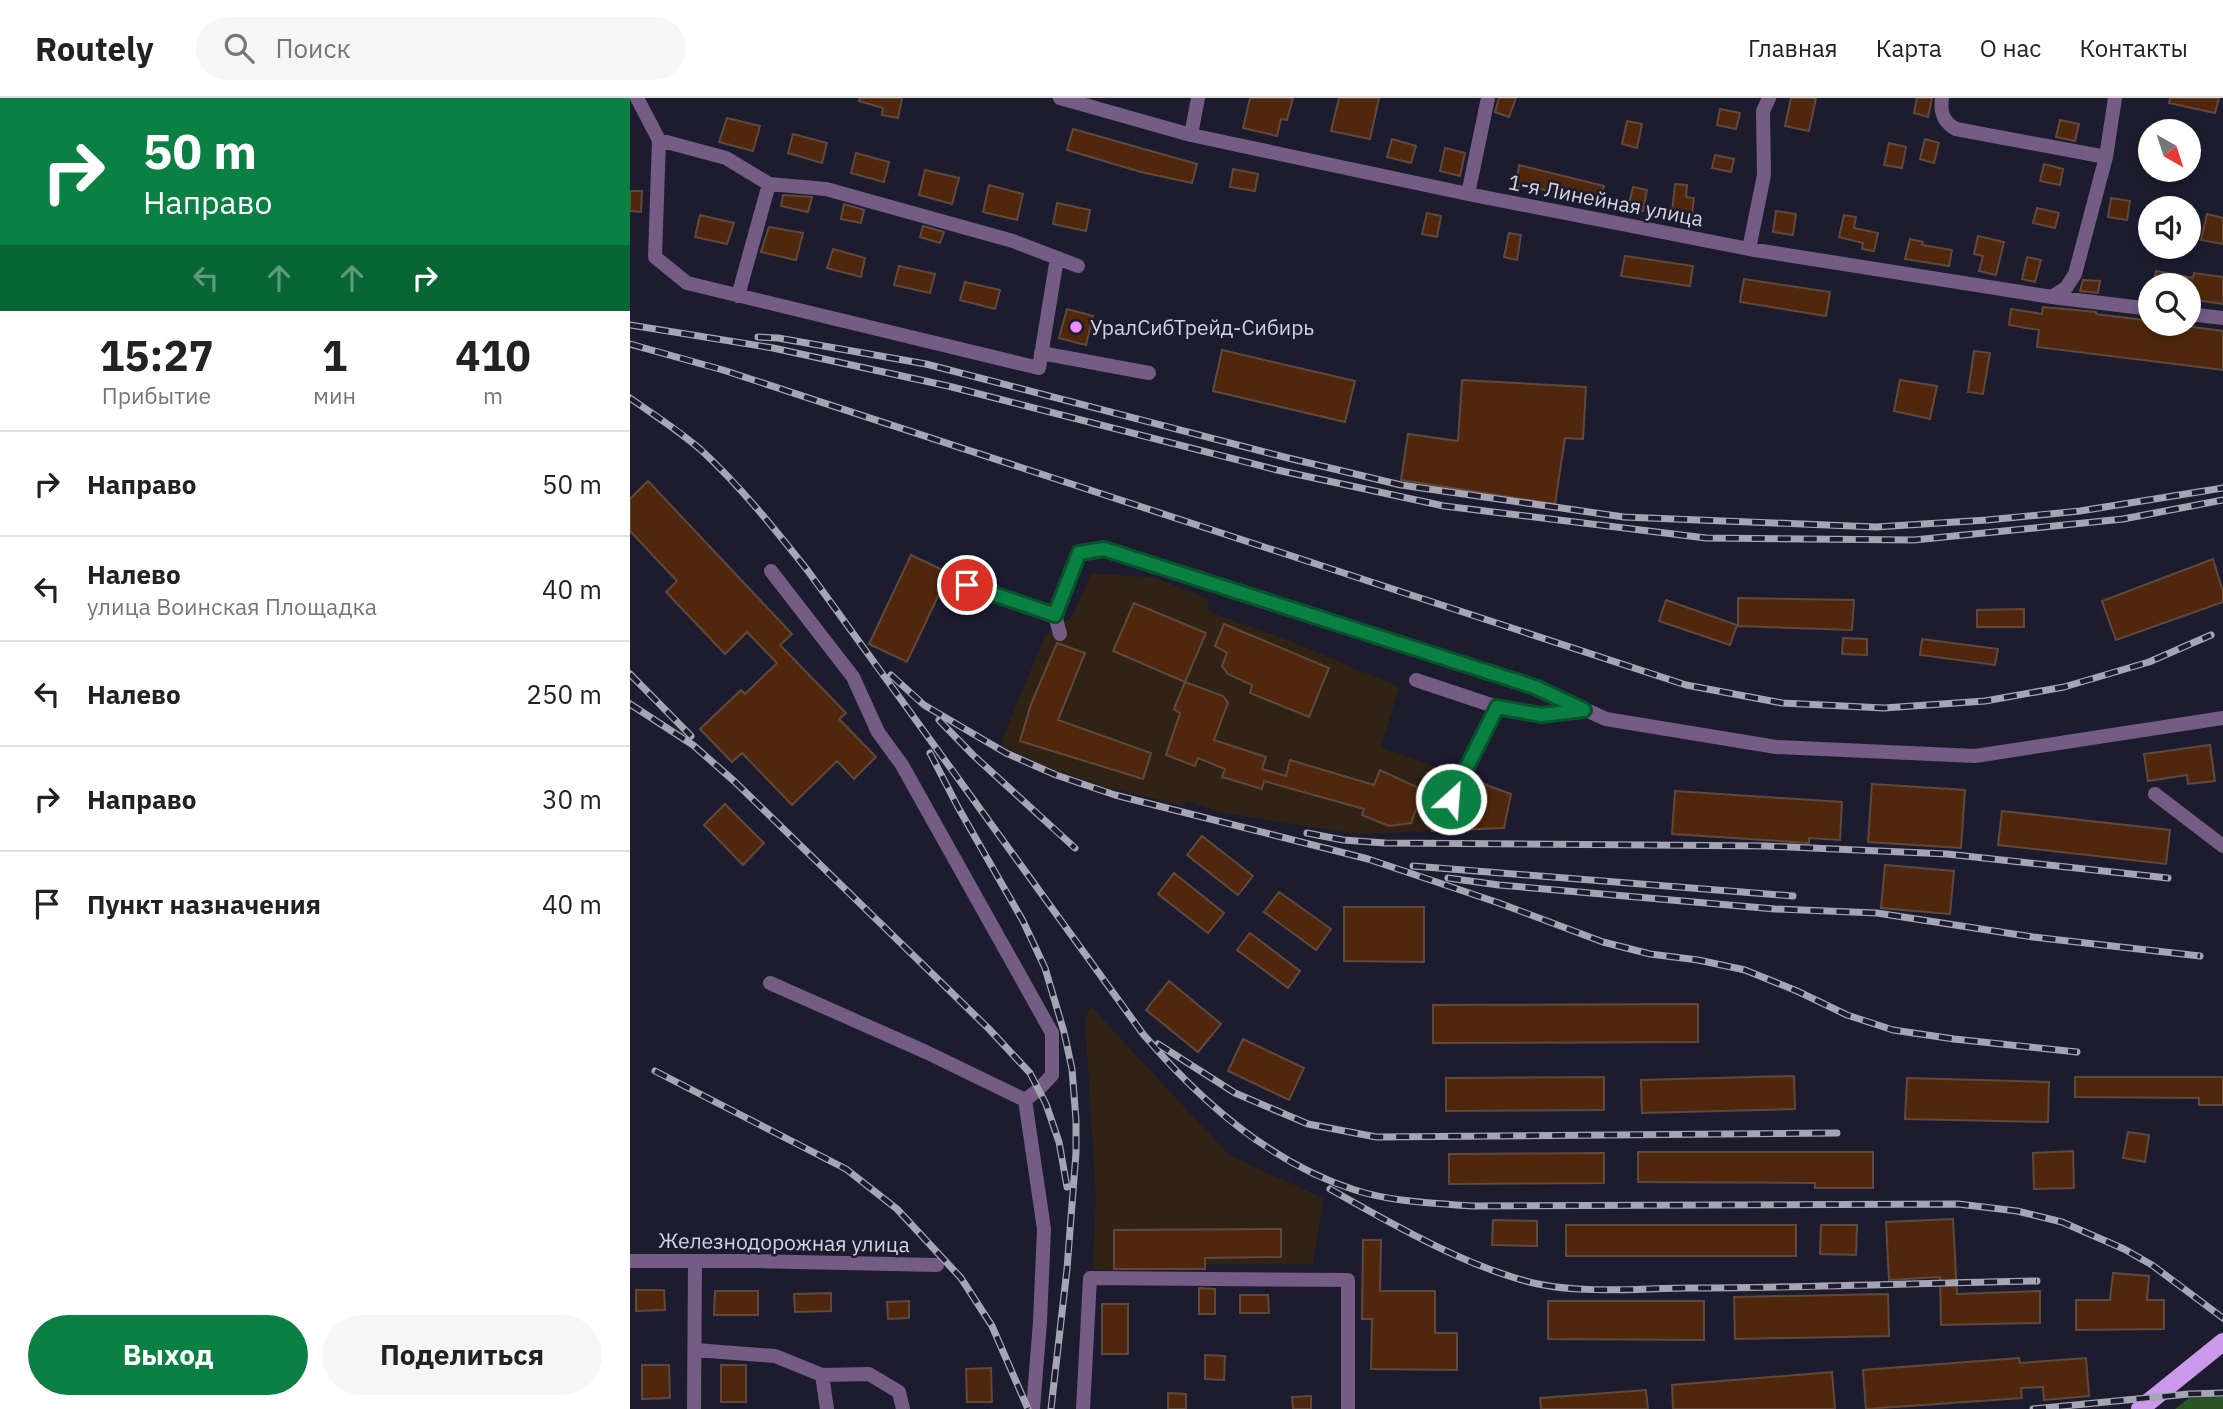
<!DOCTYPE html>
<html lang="ru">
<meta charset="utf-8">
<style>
:root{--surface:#fff;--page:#f6f6f6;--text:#222;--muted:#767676;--line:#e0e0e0;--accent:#0b8043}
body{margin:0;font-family:"IBM Plex Sans",sans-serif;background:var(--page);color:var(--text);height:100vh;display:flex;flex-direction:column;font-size:26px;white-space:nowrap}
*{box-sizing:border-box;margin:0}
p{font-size:23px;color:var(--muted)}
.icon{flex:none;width:38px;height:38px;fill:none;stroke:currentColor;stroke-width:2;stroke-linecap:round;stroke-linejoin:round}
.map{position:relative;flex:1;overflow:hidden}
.sheet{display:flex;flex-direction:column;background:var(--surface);width:630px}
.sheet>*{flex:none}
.banner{background:#0b8043;color:#fff;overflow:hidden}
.needle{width:46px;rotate:141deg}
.buttons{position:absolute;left:1508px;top:21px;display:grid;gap:14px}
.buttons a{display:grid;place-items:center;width:63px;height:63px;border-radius:50%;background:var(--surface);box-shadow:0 4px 10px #0003;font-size:35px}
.pin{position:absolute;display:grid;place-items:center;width:60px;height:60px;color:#fff;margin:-30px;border:4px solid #fff;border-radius:50%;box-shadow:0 2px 7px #0007}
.me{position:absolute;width:77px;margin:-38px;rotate:26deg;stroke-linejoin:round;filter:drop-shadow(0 0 5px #0008)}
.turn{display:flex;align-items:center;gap:24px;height:147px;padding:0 28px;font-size:32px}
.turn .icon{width:91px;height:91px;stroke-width:2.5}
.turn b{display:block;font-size:49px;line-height:60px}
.lanes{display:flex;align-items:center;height:66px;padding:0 28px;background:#0003;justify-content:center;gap:35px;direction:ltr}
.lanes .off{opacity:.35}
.eta{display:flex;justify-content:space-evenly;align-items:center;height:119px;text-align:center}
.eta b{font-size:42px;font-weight:700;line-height:49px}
.action{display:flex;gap:14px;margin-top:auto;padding:14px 28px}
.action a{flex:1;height:80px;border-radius:42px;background:var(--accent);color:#fff;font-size:28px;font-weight:700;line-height:80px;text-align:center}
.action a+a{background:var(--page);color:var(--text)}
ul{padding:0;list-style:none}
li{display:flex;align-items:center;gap:21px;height:105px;padding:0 28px;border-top:2px solid var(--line)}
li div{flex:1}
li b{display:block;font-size:26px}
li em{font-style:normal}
header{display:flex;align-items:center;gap:42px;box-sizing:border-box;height:98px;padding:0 35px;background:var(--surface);border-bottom:2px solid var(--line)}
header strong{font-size:33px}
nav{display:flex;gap:38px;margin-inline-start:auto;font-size:24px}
.search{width:490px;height:63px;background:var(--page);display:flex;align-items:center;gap:18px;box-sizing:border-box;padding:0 24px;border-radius:38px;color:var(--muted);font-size:26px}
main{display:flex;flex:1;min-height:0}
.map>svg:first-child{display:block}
.commercial{fill:#302315}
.forest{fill:#2a5625}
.building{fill:#50270c;stroke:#5f493d;stroke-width:2}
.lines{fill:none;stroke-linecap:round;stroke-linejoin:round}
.minor{stroke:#745c84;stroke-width:14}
.major{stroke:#cb98ec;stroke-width:18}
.rail-casing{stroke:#a5a5b3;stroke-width:7}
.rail{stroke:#1d1c2f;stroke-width:4.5;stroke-dasharray:13;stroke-linecap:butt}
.route-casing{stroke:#07532c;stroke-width:18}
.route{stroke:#0b8043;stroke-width:12}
.poi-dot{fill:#ed8cf9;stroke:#1d1c2f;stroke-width:2.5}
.labels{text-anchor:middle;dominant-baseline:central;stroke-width:5;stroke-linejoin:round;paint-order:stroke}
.street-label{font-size:21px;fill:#d3d3e0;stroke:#1d1c2f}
.poi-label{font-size:21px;fill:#d3d3e0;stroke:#1d1c2f;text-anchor:start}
</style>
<header>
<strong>Routely</strong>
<div class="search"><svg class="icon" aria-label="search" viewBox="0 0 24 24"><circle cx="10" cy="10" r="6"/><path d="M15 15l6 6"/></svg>Поиск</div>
<nav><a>Главная</a><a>Карта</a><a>О нас</a><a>Контакты</a></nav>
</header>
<main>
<section class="sheet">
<div class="banner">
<div class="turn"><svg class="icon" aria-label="right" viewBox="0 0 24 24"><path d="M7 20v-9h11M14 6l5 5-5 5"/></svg><div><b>50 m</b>Направо</div></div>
<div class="lanes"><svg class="icon off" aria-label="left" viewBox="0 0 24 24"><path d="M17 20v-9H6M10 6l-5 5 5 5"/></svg><svg class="icon off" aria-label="ahead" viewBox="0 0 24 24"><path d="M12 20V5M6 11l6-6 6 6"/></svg><svg class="icon off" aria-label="ahead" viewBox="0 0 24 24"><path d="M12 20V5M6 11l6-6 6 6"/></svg><svg class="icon" aria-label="right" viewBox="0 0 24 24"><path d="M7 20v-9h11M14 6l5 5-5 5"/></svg></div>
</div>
<div class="eta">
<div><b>15:27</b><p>Прибытие</p></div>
<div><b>1</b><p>мин</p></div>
<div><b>410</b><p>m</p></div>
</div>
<ul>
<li><svg class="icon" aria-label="right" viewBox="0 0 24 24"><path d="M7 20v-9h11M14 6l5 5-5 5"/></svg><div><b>Направо</b></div><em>50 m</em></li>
<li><svg class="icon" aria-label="left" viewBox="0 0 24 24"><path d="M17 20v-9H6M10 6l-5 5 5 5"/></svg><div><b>Налево</b><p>улица Воинская Площадка</p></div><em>40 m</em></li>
<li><svg class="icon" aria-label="left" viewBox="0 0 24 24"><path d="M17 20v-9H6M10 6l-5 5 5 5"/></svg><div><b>Налево</b></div><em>250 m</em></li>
<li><svg class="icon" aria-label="right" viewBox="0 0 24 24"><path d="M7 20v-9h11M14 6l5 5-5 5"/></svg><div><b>Направо</b></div><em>30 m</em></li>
<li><svg class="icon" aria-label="arrive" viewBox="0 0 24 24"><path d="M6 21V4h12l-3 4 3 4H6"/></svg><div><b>Пункт назначения</b></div><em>40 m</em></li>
</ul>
<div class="action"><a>Выход</a><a>Поделиться</a></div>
</section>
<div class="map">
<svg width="1593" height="1311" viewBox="0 0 1593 1311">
<rect width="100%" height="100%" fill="#1d1c2f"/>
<path class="commercial" d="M461 476 522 479 579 501 577 513 658 542 769 589 751 649 881 696 874 730 727 736 589 714 556 703 554 708 476 689 416 669 375 649 372 643 415 538 442 519Z
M461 909 600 1058 693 1100 683 1166H575V1172H463L466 1098 455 920Z"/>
<path class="forest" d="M1593 1299V1311H1545L1559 1300Z"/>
<path class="building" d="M230 0H272L268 20 252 17 253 10 229 3Z
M620 0H663L657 22 651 21 647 38 613 30Z
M709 0H749L740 41 701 33Z
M869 0H886L879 19 865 14Z
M1161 0H1186L1179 33 1155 28Z
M1287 0H1302L1298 19 1284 15Z
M1540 0H1589L1585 15 1539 5Z
M1090 11 1110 15 1106 31 1087 27Z
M97 20 130 28 123 53 89 44Z
M1430 22 1449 26 1445 43 1426 39Z
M997 23 1012 26 1007 50 992 46Z
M443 31 567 66 562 85 511 74 437 52Z
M163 36 197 45 192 65 158 55Z
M762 41 786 48 781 65 757 59Z
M1295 41 1309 45 1304 65 1290 61Z
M1259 45 1276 49 1272 70 1254 67Z
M815 50 835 55 830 78 810 73Z
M226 55 259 64 254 84 221 75Z
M1085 57 1104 61 1101 74 1082 70Z
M1414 66 1433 71 1430 87 1410 83Z
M889 67 974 88 969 106 947 101V99L901 89H886Z
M603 71 628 76 625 93 600 89Z
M295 72 329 80 322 106 289 97Z
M1045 86 1057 87 1056 99 1064 100 1062 117 1042 115Z
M359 87 393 96 387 122 353 114Z
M1003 89 1017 92 1013 113 998 110Z
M0 93H12L11 114 0 113Z
M153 97 182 99 178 114 151 108Z
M1481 100 1500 103 1497 122 1478 119Z
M427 105 460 112 456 133 423 126Z
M214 106 234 112 231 125 211 121Z
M1407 110 1429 115 1425 130 1403 125Z
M1146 113 1166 116 1163 137 1143 134Z
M797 115 811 118 807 139 792 136Z
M1577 116 1593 120V146L1571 142Z
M70 117 104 125 97 146 65 139Z
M1214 117 1226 119 1224 130 1248 135 1244 153 1232 151 1233 145 1209 139Z
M293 128 314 134 310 145 290 139Z
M139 129 173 135 166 162 131 154Z
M879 135 891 137 887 162 874 159Z
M1348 138 1374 144 1366 177 1349 173 1353 158 1344 156Z
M1280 141 1293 144 1292 147 1322 152 1319 168 1275 161Z
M203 151 235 160 231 179 197 170Z
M995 158 1063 168 1060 188 991 178Z
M1397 159 1411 162 1405 184 1392 181Z
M269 168 305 176 300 195 264 187Z
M1526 173 1563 180 1564 175 1593 179V206L1560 201 1562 187H1523Z
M1114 181 1200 194 1196 218 1110 204Z
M1453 182 1470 183 1468 195 1450 193Z
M335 184 370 192 365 211 330 202Z
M1413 209 1466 214V216L1521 223V226H1540L1593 233V272L1407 249 1409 232 1379 227 1381 211 1412 216Z
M437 211 463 218 456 247 429 240Z
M592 252 725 283 715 324 583 293Z
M1344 253 1360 255 1353 296 1338 294Z
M832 282 956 289 953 341 935 340 925 406 771 382 778 336 828 343Z
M1270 282 1307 288 1300 321 1264 313Z
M18 383 162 536 150 547 216 615 209 621 246 659 224 681 207 663 162 707 112 655 102 664 70 631 111 592 115 596 147 565 117 534 95 556 36 494 47 483 0 433V401Z
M281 457 319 475 277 564 239 546Z
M1583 461 1593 494V504L1486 542 1472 503Z
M1108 500 1224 502 1222 532 1108 528Z
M1036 502 1107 527 1100 547 1029 523Z
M504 505 576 535 555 584 483 553Z
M1394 511V529H1347V512Z
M594 526 699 570 679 619 620 595 622 587 598 576 592 568 597 555 585 548Z
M1213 540 1237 541V557L1212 556Z
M1292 541 1368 551 1365 567 1290 557Z
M427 545 455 555 428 622 521 655 513 681 390 643 401 606Z
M555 584 593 598 598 605 584 642 636 659 632 671 656 678 660 662 744 687 750 672 793 692 781 725 759 728 732 717 734 711 634 683 632 691 592 679 595 671 568 660 565 668 536 657 550 615 544 611Z
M1580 647 1585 683 1558 686 1557 677 1518 683 1514 656Z
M848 684 881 696 874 730 802 733V716L837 715Z
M1242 686 1335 692 1331 750 1238 744Z
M1045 693 1212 704 1210 742 1179 740V745L1042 736Z
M95 706 134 745 113 767 74 727Z
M1372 713 1540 732 1536 766 1368 747Z
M572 738 623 778 608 797 557 757Z
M1255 767 1324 773 1320 816 1251 810Z
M544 775 594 815 578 835 528 796Z
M649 794 701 831 686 852 634 814Z
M714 809H794V864L714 863Z
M620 835 670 873 658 890 607 852Z
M539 883 591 926 568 954 516 912Z
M1068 906V944L803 945V907Z
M613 941 674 970 659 1002 598 973Z
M1164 978 1165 1011 1012 1015 1011 982Z
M974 979V1012L816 1013V980Z
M1445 979H1593V1007H1569V1000L1445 999Z
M1277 980 1419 984 1418 1024 1275 1021Z
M1498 1034 1519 1037 1515 1064 1493 1060Z
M1443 1053 1444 1090 1404 1091 1403 1055Z
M1008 1054H1243V1090H1185V1085L1008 1084Z
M974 1055V1085L819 1086V1056Z
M1323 1121 1327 1196 1410 1193V1225L1311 1227 1310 1179 1259 1182 1256 1124Z
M863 1122 907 1123V1148L862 1147Z
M936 1127H1166V1158H936Z
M1191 1127H1227L1226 1157 1190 1156Z
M651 1131V1159L575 1160V1171H484V1132Z
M733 1142H751L750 1193H805V1235H827V1272L741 1271 742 1221H732Z
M1483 1175 1519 1178 1517 1202H1534V1231L1446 1232V1202H1480Z
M569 1190 585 1191V1216H569Z
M6 1192H34L35 1212 6 1213Z
M85 1193H128V1217H84Z
M201 1195V1213L165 1214 164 1196Z
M1258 1196 1259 1238 1105 1241 1104 1199Z
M610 1197H638L639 1215H610Z
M279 1203V1220L258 1221 257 1204Z
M918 1203H1074V1242L918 1241Z
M472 1206H498V1256H472Z
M575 1257 595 1258 594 1282 575 1281Z
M1389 1260 1390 1265 1456 1260 1459 1298 1414 1302 1413 1289 1391 1290 1392 1300 1236 1311 1233 1272Z
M12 1267H39L40 1300 12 1301Z
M91 1267H116V1304H91Z
M361 1270 362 1304H337L336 1271Z
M1202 1274 1205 1311H1043L1042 1287Z
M1016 1292 1018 1311H911L910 1300Z
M538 1295 556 1296V1311H538Z
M681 1298V1311H663L662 1299Z"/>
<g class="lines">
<path class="minor" d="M7 0 29 42 25 159 57 185 409 270 427 160
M430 0 561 37 838 96 1119 151 1422 199 1521 211
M1312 0C1310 14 1313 24 1326 31L1476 59
M561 37 568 0
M29 42 96 60 139 86 196 91 383 143 448 168
M838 96 858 0
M1119 151 1134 77 1133 13 1139 0
M108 198 139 86
M1422 199 1436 190 1445 176 1476 59 1485 0
M1559 216 1593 220
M411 255 519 275
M141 473 223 579 248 634 272 667 422 935V977L408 992 395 1002
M337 487 425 517
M430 536 425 517 449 455 474 451 905 589 976 621 1146 649 1345 658 1593 620
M786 582 867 609 911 617 952 612
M1525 696 1593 748
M821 701 867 609
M140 885 296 954 395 1002 414 1131 410 1224 403 1311
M0 1163H125L307 1167
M65 1252 145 1258 192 1277 239 1276 269 1294 273 1311
M192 1277 197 1311
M64 1311 65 1163
M453 1311 460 1180 718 1182V1311"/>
<path class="major" d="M1510 1311 1593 1244"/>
<g class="rail-casing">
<path id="rail" d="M0 227 143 250 318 288 647 372 814 408 1076 440 1284 442 1493 421 1593 402
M128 239 148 240 296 266 654 359 771 387 994 419 1246 429 1357 422 1450 413 1593 390
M0 246 93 272 1056 587 1152 605 1254 610 1355 603 1434 589 1519 564 1581 537
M0 300C24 317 48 332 70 351 110 388 144 430 178 473L513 936C570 1003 640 1065 725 1092 762 1104 803 1105 842 1108L1328 1106 1387 1113 1432 1124 1494 1151 1522 1167 1593 1220
M0 576 61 638
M261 577 294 607 376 655 426 677 485 697 738 761 869 805 973 844 1020 856 1068 862 1115 872 1167 893 1217 917 1263 932 1324 941 1447 954
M0 606 63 647 104 683 359 931 400 975 416 1006 429 1044 437 1089
M309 622 343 657 445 750
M300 655 329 711 393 823 415 870 434 934 442 971 446 1022V1055L437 1171 421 1311
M677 735 713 742 755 745 1135 748 1317 756 1538 780
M783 768 1163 798
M818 780 869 787 1145 811 1247 815 1403 839 1570 858
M528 946 605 995 678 1026 746 1039 1207 1035
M25 973 216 1071 267 1111 331 1180 362 1228 398 1311
M700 1091C760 1125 840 1171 908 1186 957 1196 1011 1190 1061 1190 1177 1190 1292 1185 1407 1183
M1403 1311 1559 1296 1593 1295"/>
</g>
<use href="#rail" class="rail"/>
</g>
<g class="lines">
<g class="route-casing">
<path id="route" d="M337 487 425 517 449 455 474 451 905 589 954 612 911 617 867 609 821 701"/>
</g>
<use href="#route" class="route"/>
</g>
<circle class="poi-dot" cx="446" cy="229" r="7"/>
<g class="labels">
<g class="street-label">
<text transform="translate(976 102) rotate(11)">1-я Линейная улица</text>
<text transform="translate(154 1144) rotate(1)">Железнодорожная улица</text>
</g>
<g class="poi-label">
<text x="460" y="229">УралСибТрейд-Сибирь</text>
</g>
</g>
</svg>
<div class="buttons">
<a><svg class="needle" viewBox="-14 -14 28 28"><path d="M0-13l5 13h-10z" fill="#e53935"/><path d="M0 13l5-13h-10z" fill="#767676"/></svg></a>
<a><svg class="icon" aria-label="sound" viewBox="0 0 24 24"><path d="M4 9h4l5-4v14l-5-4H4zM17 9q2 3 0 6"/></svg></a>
<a><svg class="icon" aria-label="search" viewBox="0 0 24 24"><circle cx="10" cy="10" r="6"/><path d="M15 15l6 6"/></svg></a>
</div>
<div class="pin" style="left:337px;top:487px;background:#d93025"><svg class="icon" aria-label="arrive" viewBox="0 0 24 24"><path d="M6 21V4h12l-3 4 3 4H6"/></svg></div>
<svg class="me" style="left:821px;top:701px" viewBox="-20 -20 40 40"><circle r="17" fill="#0b8043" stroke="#fff" stroke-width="3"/><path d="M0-11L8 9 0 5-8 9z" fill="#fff"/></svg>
</div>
</main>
